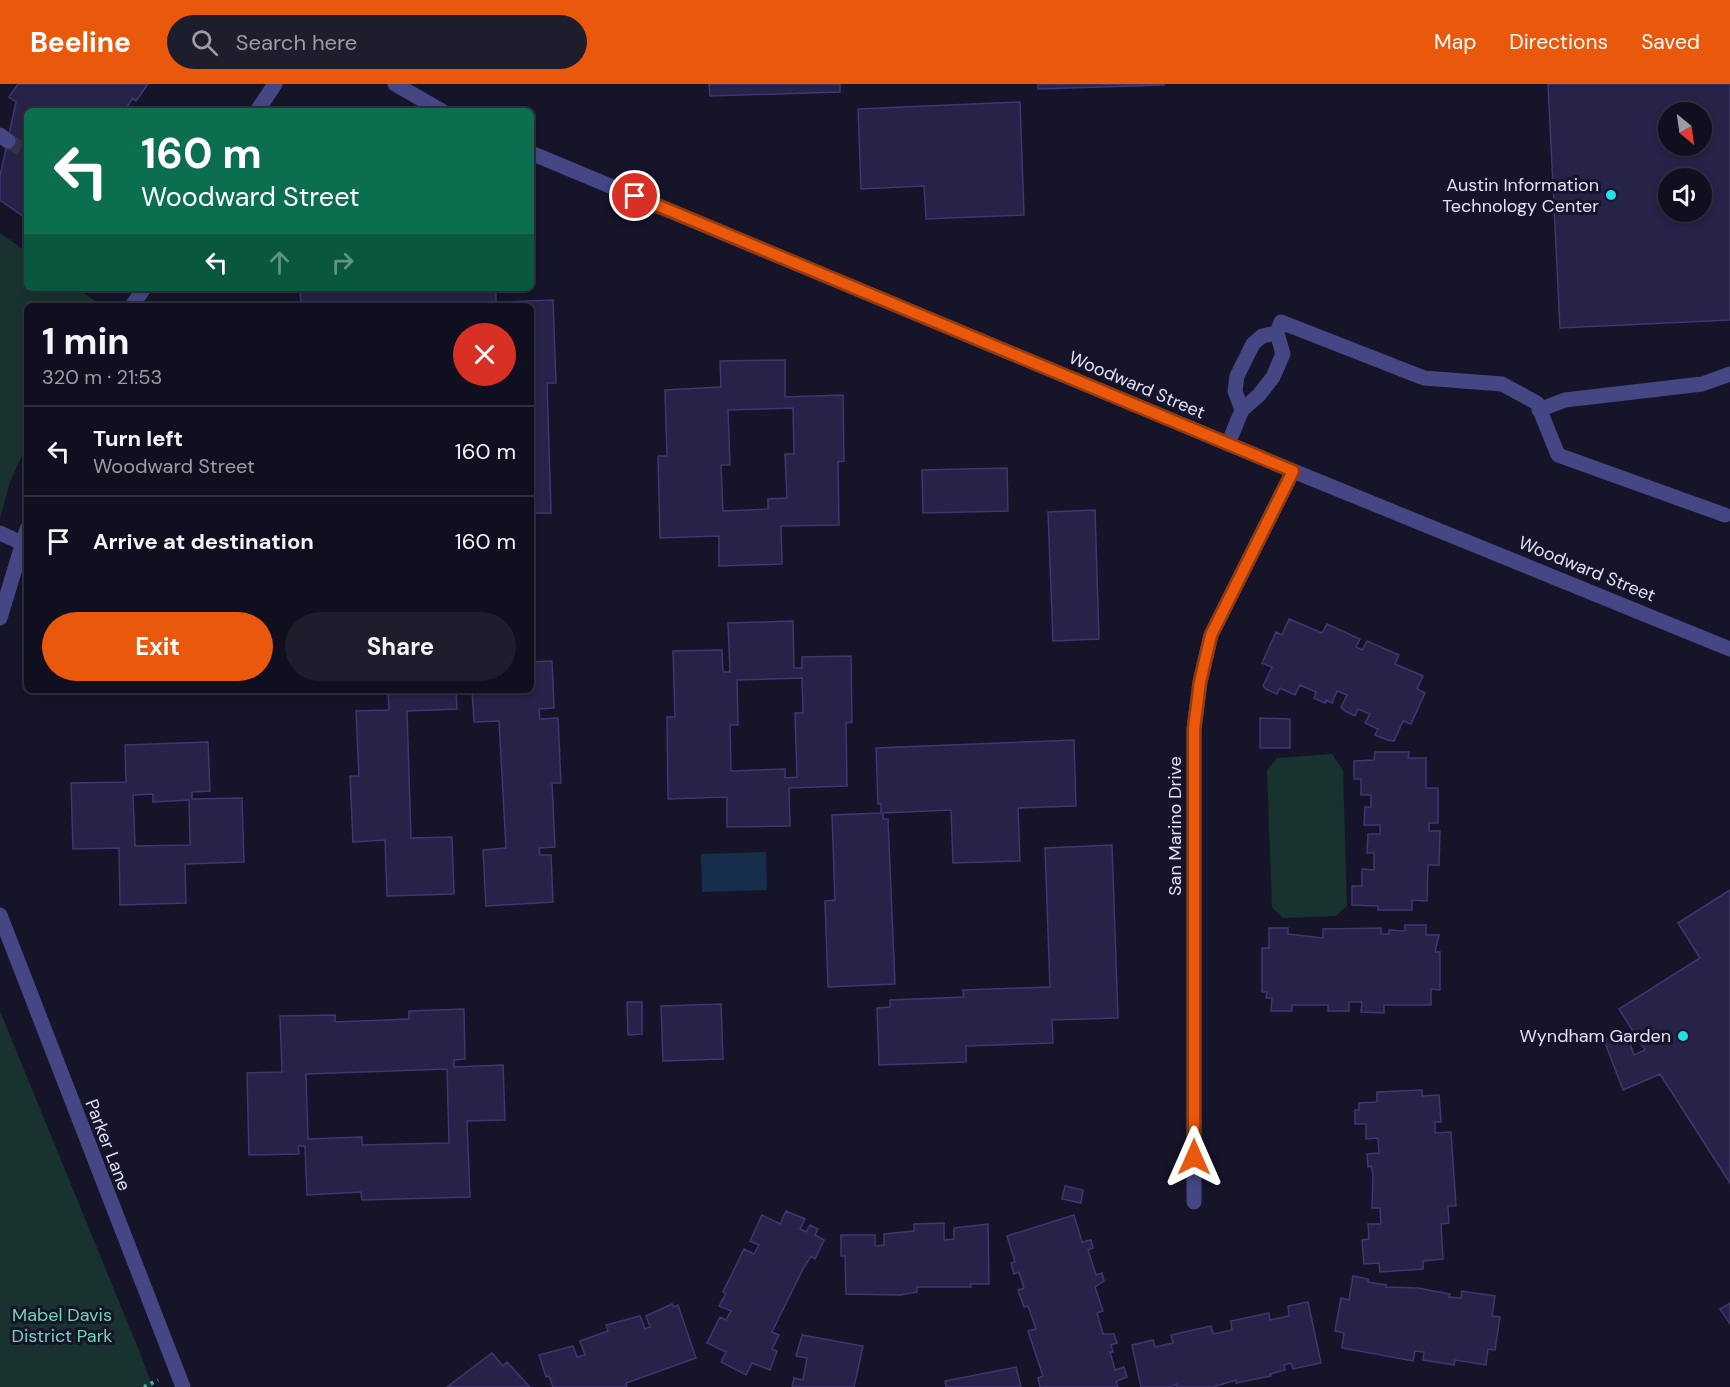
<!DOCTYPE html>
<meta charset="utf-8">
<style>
:root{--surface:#100f1f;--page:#1e1d2c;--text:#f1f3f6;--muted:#9c9ca4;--line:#302f3d;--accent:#ea580c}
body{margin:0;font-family:"DM Sans",sans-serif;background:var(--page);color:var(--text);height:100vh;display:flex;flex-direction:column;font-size:22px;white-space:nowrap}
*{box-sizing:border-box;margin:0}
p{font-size:20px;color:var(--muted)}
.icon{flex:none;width:33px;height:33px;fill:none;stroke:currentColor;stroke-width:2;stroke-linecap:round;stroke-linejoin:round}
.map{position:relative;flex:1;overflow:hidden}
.panel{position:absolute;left:24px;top:219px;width:510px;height:390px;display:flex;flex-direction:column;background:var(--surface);border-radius:9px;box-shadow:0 3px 9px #0003,0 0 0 2px var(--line)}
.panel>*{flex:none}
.top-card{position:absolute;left:24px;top:24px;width:510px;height:183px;border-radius:9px;box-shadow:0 3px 9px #0003,0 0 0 2px var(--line);background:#0b6e4f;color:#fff;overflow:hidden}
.needle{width:39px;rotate:151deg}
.controls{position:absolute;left:1658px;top:18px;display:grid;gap:12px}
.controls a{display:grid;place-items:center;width:54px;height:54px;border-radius:50%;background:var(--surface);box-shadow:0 3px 9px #0003,0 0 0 2px var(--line);font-size:30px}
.pin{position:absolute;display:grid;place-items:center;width:51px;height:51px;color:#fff;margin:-26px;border:3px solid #fff;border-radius:50%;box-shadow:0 2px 6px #0007}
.me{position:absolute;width:66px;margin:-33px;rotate:0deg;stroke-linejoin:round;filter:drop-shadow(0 0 4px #0008)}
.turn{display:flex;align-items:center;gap:21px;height:126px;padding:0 18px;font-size:27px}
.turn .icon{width:78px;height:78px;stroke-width:2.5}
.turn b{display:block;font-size:42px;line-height:51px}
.lanes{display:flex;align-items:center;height:57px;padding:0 18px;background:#0003;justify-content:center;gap:30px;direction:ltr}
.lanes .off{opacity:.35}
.round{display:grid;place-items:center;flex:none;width:63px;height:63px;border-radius:32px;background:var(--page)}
.summary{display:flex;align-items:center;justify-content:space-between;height:102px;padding:0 18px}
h1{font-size:36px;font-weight:700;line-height:45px}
.action{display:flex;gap:12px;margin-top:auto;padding:12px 18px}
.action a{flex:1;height:69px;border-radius:36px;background:var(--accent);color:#fff;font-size:24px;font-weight:700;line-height:69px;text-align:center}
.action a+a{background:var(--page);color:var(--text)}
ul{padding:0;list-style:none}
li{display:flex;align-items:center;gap:18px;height:90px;padding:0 18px;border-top:2px solid var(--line)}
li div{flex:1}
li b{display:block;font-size:22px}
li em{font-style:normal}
header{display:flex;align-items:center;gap:36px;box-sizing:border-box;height:84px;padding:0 30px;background:var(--accent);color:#fff}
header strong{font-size:28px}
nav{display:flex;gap:33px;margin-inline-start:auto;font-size:21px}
.search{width:420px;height:54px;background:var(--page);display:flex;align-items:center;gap:15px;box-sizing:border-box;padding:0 21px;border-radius:33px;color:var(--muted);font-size:22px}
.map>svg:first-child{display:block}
.green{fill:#18322f}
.water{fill:#162e4b}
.building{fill:#272248;stroke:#3e3771;stroke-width:1.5;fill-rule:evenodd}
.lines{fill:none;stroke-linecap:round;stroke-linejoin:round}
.minor-tunnel{stroke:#343248;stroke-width:15;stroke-dasharray:15 8;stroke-linecap:butt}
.path{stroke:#3fb0a1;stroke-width:4;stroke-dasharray:3 4.5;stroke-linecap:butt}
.minor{stroke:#444783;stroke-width:15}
.route-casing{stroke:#983908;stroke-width:15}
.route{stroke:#ea580c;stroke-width:10}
.poi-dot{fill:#21e1e6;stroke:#161429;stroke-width:2}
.labels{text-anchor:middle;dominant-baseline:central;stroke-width:6;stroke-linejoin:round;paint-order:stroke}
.poi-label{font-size:18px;fill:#e1dffb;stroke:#161429;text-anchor:end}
.street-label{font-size:18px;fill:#e1dffb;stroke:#161429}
.park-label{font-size:18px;fill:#72d5b5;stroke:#161429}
</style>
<header>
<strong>Beeline</strong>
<div class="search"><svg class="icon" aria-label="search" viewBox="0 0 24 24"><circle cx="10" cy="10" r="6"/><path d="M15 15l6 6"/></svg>Search here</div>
<nav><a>Map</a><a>Directions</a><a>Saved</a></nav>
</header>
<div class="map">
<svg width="1730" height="1303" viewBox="0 0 1730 1303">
<rect width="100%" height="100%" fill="#161429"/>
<path class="green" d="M0 149 27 168V204H77L95 217 93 222H27V361L10 398 0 434Z
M1332 670 1343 686 1347 822 1336 832 1283 834 1272 823 1267 686 1277 674Z
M0 927 140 1269 153 1303H0Z"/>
<path class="water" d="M766 768 767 806 702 808 701 770Z"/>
<path class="building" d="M18 0H148L136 17 133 14 124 27H27V135L0 116V92L16 18 9 13Z
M709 0H840V8L710 12Z
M1038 0H1164V1L1038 5Z
M1548 0H1730V236L1560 244ZM1668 28H1701V62H1668ZM1668 94H1701V128H1668Z
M1020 18 1024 131 926 135 924 102 861 105 858 25Z
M300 204H496V222H301Z
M553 216 556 299H547L551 429H531V222H503V218Z
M785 276V313L843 311 844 377 838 378 839 441 781 442 782 480 719 482V452L660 454 658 372H667L665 306 721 303 720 277ZM793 324 794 370H785L787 414 768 415V425L723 427 721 381H730L728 326Z
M1007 384 1008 427 923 429 922 386Z
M1095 426 1099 555 1053 557 1048 428Z
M1289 535 1322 549 1327 540 1360 555 1356 563 1362 566 1367 557 1399 571 1395 580 1423 592 1417 605 1425 609 1411 640 1403 637 1394 657 1387 656 1375 651 1378 645 1365 639 1370 630 1358 625 1355 632 1345 627 1341 623 1347 611 1337 607 1332 619 1326 616 1325 619 1314 614 1316 608 1300 601 1295 611 1280 604 1277 610 1266 605 1263 602 1272 583 1262 579 1276 548 1282 551Z
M793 537 794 584H802V573L851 572 852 638 846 639 847 702 789 704 790 742 727 743V713L668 715 667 633H675L673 567 722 566 723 588H730L728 539ZM802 594 803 629H795L797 693 785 694V685L731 687 730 641H738L737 596Z
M552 577 554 624 539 625 540 635 558 634 561 699H552L555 763 539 764 540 771H551L553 818 486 822 483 766 506 764 499 637 474 638 472 606H531V578Z
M388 606H456L457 625 407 627 411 754 452 753 454 810 387 812 385 756 353 758 350 692H359L356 627 389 626Z
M1260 634 1290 635V664H1260Z
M1074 656 1076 722 1018 724 1020 777 953 779 951 726 883 729V735H888L895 900 828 903 825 817 835 816 832 731 881 729V720H878L876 664Z
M208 658 210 707 192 708V715L242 714 244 778 185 780 186 819 120 821 119 764 73 765 71 699 126 698 125 661ZM153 710V718L189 716 190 761 135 762 133 711Z
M1375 668H1409L1408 674H1426V704H1438V739H1429V747H1440L1439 781H1428L1427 817 1412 816V826H1378V822L1352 821V802H1362V785L1374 786V769H1367L1368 750H1380V741H1364L1365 723H1371V711H1361V695H1354V677L1374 676Z
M1112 761 1118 934 1052 936 1053 959 966 962V978L879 981 877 924 890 923V916L964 913 963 906 1050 903 1045 764Z
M1730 806V1099L1660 990 1623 1006 1604 956 1626 949 1634 971 1645 966 1619 925 1700 874 1678 839Z
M1405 841H1426V851H1439L1435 868H1440V906L1431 905V921H1384V929L1361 928 1362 918H1349V927H1328V921H1292V927H1271L1272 914H1266L1267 908H1262V864H1269V844H1288V850L1323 854V845L1381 844V850H1389V846L1405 847Z
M627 918H642V950L628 951Z
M721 920 723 975 663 977 661 922Z
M464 925 465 975 454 976V983L503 981 505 1036 467 1037 470 1113 362 1116 361 1108 307 1111 305 1062H298L299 1070 249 1071 247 989 282 988 280 932 335 931V938L409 935V927ZM447 985 449 1059 362 1061V1053L308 1055 306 990Z
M1422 1006V1012L1439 1011 1441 1038H1435V1049L1451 1048 1456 1122H1448L1449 1139 1441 1140 1443 1175 1423 1177V1185L1380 1188 1379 1179 1364 1180 1362 1156 1369 1155 1368 1140H1381L1380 1124H1372L1373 1090 1371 1082 1368 1083 1367 1070 1379 1069 1378 1054 1366 1055V1040H1355V1026H1359V1019L1377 1018V1008Z
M1065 1102 1083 1106 1081 1119 1062 1115Z
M786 1127 805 1135 800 1145 806 1148 810 1141 818 1145 815 1151 824 1156 815 1175 811 1172 803 1185 772 1248 779 1251 772 1265 777 1267 770 1286 752 1279 746 1291 721 1278 726 1268 707 1259 720 1233 726 1236 731 1227 719 1222 726 1210 723 1208 744 1165 754 1170 759 1161 750 1157 762 1131 780 1140Z
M1074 1131 1082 1158 1091 1156 1093 1164 1088 1166 1096 1191 1102 1189 1104 1197 1095 1203 1103 1227 1097 1229 1103 1250H1114L1117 1259 1111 1261 1113 1268H1110L1115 1286 1124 1283 1127 1293 1119 1296 1116 1298 1118 1303H1040L1038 1294 1043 1292 1028 1247 1036 1245 1028 1222 1024 1223 1018 1206 1024 1204 1019 1188 1014 1190 1011 1179 1015 1178 1007 1152Z
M944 1139V1156L954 1155V1144L988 1140 989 1200H970L971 1203H917V1208L901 1211 846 1210 845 1172H841V1151H875V1162L884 1161V1150L914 1147V1140Z
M1353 1192 1368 1195V1198L1386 1201V1203L1418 1204 1450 1210 1449 1213 1461 1214 1462 1207 1495 1212 1492 1232 1500 1233 1495 1266 1488 1265 1486 1281 1455 1276 1454 1281 1423 1276 1424 1268 1415 1267 1413 1277 1342 1264 1344 1249 1335 1247 1341 1214 1349 1216Z
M1308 1218 1321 1279 1293 1285 1291 1279 1284 1281 1285 1286 1270 1290 1271 1292 1236 1299V1296L1213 1303H1177V1300L1169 1303H1141L1132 1261 1153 1256 1155 1263 1173 1259 1171 1251 1211 1242 1213 1250 1232 1246 1231 1237 1269 1229 1270 1236 1289 1232 1288 1222Z
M1730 1219V1240L1720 1225Z
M672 1220 674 1223 678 1221 696 1274 626 1299 627 1303H553L549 1292 546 1293 539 1271 573 1262 577 1273 585 1271 580 1257 608 1247 606 1241 640 1232 645 1245 650 1243 646 1232Z
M802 1251 863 1262 854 1303H792L794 1294 803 1296 807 1274 796 1272Z
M492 1269 503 1282 507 1278 530 1303H447Z
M1016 1283 1021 1303H946L945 1297Z"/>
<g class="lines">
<path class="minor-tunnel" d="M8 57 27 68"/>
<path class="path" d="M144 1303 158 1296"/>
<path class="minor" d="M395 0 442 27
M257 27 275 0
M0 51 8 57
M531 69 1293 387 1730 565
M132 222 144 204
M1242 326 1235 307 1237 292 1253 260 1262 252 1277 249
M1539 326 1565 316 1702 300 1730 290
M1228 360 1242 326 1259 311 1273 293 1283 270 1277 249 1281 238 1424 294 1502 300 1537 319 1558 371 1725 431
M0 449 22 459
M0 534 27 445
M0 831 183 1303
M1194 1118V645L1200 598 1211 551 1293 387"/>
</g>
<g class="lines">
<g class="route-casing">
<path id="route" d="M635 112 1293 387 1211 551 1200 598 1194 645V1073"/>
</g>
<use href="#route" class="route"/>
</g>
<g class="poi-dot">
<circle cx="1611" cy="111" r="6"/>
<circle cx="1683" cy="952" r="6"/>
</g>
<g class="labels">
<g class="poi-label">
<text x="1599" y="101">Austin Information<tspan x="1599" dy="21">Technology Center</tspan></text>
<text x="1671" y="952">Wyndham Garden</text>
</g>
<g class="street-label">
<text transform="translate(1137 301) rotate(23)">Woodward Street</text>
<text transform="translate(1587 485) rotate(22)">Woodward Street</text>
<text transform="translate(1175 742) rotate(-90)">San Marino Drive</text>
<text transform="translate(108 1061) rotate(69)">Parker Lane</text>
</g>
<g class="park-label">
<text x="62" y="1231">Mabel Davis<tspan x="62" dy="21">District Park</tspan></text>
</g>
</g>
</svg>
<div class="controls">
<a><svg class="needle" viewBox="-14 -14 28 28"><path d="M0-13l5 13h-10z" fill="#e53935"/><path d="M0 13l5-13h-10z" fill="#9c9ca4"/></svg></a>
<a><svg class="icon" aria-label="sound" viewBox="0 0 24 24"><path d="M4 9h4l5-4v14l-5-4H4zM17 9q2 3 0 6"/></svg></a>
</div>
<div class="pin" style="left:635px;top:112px;background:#d93025"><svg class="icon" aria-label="arrive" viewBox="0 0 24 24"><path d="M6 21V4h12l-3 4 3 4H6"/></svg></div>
<svg class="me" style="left:1194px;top:1073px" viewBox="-20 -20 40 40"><path d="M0-17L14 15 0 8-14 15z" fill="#ea580c" stroke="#fff" stroke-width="4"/></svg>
<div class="top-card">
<div class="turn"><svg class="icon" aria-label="left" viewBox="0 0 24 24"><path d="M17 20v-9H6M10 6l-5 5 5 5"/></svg><div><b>160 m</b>Woodward Street</div></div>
<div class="lanes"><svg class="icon" aria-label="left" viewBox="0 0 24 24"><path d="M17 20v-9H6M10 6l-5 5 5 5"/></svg><svg class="icon off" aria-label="ahead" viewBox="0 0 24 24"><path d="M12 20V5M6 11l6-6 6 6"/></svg><svg class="icon off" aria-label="right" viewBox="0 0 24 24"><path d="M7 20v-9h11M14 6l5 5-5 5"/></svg></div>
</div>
<section class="panel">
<div class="summary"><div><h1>1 min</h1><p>320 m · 21:53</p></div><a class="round" style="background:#d93025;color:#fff"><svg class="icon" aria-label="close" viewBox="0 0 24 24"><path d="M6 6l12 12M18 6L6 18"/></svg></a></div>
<ul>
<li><svg class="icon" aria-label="left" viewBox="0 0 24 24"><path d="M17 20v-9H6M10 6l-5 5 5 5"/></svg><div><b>Turn left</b><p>Woodward Street</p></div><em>160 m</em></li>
<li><svg class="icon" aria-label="arrive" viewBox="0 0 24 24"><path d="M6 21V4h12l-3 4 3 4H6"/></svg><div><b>Arrive at destination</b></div><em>160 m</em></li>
</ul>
<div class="action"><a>Exit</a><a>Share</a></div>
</section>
</div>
